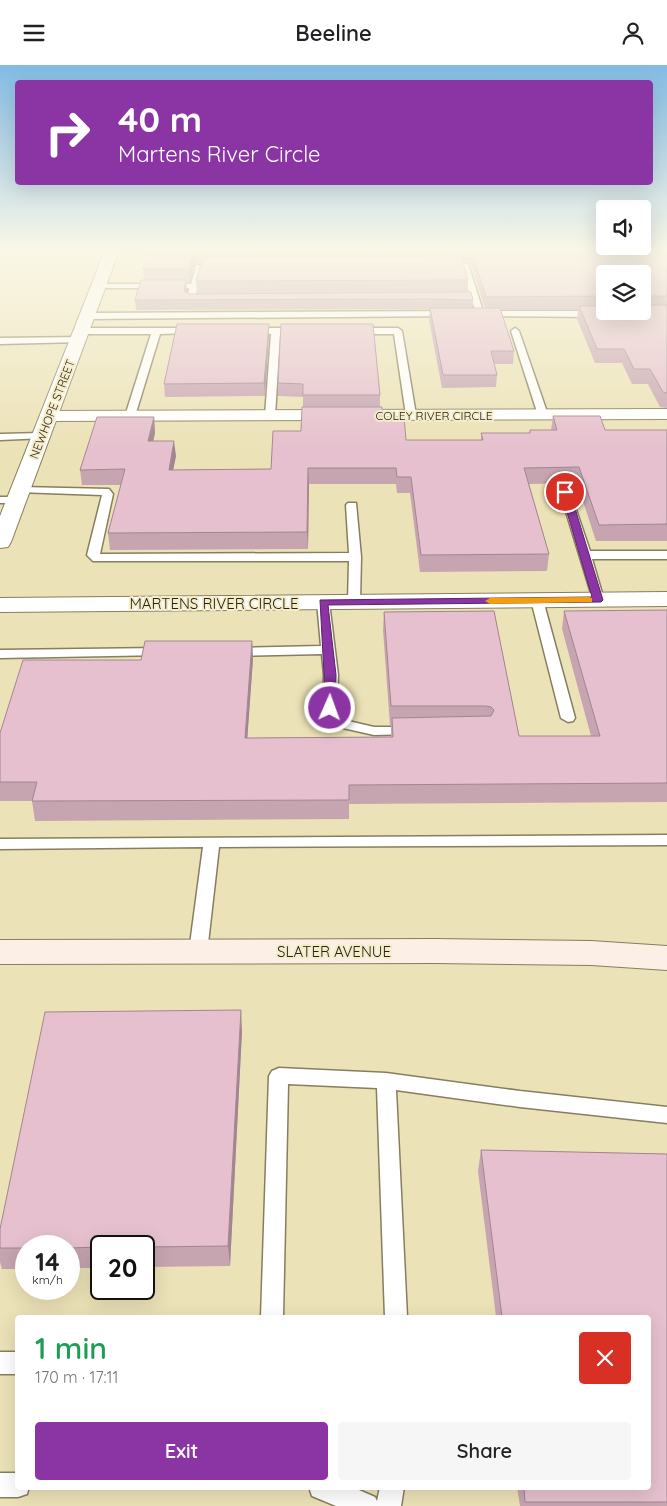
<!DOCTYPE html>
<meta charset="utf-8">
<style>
:root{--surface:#fff;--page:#f6f6f6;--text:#202124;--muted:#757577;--accent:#8a35a3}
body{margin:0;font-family:Quicksand,sans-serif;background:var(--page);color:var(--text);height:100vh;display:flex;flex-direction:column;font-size:19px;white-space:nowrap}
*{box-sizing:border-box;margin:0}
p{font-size:16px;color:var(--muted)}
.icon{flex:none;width:28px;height:28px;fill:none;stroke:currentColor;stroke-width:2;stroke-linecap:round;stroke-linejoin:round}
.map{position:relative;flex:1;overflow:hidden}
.side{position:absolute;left:15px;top:1250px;width:636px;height:175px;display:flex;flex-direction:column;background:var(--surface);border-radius:5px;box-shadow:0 5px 20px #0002}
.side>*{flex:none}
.top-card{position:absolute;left:15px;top:15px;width:638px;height:105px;border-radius:5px;box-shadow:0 5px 20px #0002;background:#8a35a3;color:#fff;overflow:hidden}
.controls{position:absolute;left:596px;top:135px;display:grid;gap:10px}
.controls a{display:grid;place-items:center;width:55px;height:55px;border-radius:5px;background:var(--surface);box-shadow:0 5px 20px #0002;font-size:25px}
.speed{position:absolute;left:15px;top:1170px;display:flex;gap:10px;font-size:25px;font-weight:700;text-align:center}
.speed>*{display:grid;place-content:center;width:65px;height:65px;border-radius:50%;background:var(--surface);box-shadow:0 5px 20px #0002;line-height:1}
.speed small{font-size:12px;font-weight:400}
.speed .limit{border:2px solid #111;border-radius:8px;background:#fff;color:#111}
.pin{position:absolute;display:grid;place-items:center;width:42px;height:42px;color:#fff;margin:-21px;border:2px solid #fff;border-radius:50%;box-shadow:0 1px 5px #0007}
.me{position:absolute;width:55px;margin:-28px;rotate:2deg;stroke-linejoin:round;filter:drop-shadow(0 0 4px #0008)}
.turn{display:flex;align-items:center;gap:18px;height:105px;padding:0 20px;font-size:22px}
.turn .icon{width:65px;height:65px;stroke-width:2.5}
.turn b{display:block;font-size:35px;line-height:42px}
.round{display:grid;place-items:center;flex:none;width:52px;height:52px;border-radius:5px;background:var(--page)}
.summary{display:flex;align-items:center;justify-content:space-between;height:85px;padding:0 20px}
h1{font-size:30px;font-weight:600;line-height:38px;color:#1e9e55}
.cta{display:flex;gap:10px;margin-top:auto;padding:10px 20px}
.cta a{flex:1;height:58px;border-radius:5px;background:var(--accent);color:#fff;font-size:20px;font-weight:600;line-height:58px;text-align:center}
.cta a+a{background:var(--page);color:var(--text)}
header{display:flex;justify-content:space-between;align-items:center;height:65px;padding:0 20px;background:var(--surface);font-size:22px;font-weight:600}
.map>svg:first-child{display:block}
.built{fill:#ece2b7;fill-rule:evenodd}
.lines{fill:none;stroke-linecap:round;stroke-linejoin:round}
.service-casing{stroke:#867e5e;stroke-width:3}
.minor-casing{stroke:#867e5e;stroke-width:2}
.tertiary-casing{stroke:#867e5e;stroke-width:2}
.secondary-casing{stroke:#867e5e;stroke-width:2}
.service{fill:#fff;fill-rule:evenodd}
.minor{fill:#fff;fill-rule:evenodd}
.tertiary{fill:#fff;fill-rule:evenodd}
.secondary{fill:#fcefe5;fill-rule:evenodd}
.wall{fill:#c6a5b1;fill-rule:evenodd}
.shaded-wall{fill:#a18690}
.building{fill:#e6c0ce;stroke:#a18690}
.route{fill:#8a35a3;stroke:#5a226a}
.slow{fill:#f59e0b}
.labels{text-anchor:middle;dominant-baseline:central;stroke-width:4;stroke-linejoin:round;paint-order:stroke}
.far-street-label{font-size:12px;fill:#262316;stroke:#f5edc9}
.street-label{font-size:15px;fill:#262316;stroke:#f5edc9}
</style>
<header><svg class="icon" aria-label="menu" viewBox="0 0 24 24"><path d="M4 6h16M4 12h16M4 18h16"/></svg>Beeline<svg class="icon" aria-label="person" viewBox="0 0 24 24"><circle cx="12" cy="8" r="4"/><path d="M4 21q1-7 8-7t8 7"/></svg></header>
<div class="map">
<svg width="667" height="1441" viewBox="0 0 667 1441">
<rect width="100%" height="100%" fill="#f5edc9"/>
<path class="built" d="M0 183H667V1441H0ZM605 209H642V246H605ZM26 1181H69V1224H26ZM101 1181H144V1224H101ZM18 1252H649V1422H18Z"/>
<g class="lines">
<g class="service-casing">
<path id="service" d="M111 183H174L175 184 171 186 112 187 108 185Z
M442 199H468L483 246H599L603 249 599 252 477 251 472 235H453L449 233 453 231H470L462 203H442Z
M196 200H220L224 202 220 204H202L195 233H208V237H187L189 223H99L95 221 99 219H191Z
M449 246 453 249 452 251 88 254 84 251 88 248Z
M194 263 198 266 197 268 160 269 135 351 130 354 125 351 151 269H81L77 266 81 263Z
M250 263H302L306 266 302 269H280L275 351 270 354 265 351 271 269 247 268 246 266Z
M398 263 402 266 416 350 411 353 406 350 394 269H355L351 266 355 263Z
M515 263 519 266 548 350 546 352H540L538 350 511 266Z
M79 272 82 273V277L0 279V273Z
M42 368 47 371 46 373 0 375V369Z
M21 422 109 424 113 429 100 489 349 488 346 440 348 438H356L361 492 360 537 354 541 348 537 349 496H93L87 490 102 430 17 427 16 425 17 423Z
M565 424 570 427 590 486H667V494H592L604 535 602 538H594L560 427Z
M0 432H17L23 435 17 438H0Z
M537 531 543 535 575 653 573 656 568 657 561 653 531 535Z
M323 533 329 537 338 610 337 643 344 655 374 662H410L415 663 417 666 415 669 374 670 334 661 323 643 324 610 322 589 234 591 227 587 234 583 321 581 317 537Z
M161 583 168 587 166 590 0 593V585Z
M667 770V780L219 782 207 887 204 891 198 893 192 891 189 887 203 782 0 784V774Z
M279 1003 386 1008 520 1026 667 1042V1058L520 1042 396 1025 407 1252H385L377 1023 288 1019 283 1252H261L269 1011 272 1006Z
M0 1287H18V1309H0Z
M0 1408H18V1422H29L27 1429 18 1432H0Z
M309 1422H352L375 1432 377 1436 380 1422H404L401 1441H336L312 1431Z"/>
</g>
<g class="minor-casing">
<path id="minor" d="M667 344V354L50 356 44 355 41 351 44 347 50 346Z
M667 527V541L0 547V533Z"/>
</g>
<g class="tertiary-casing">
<path id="tertiary" d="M106 183H120L11 477 8 482 0 483V451Z"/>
</g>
<g class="secondary-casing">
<path id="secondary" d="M435 874 591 876 667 881V905L591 900 435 898 0 899V875Z"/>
</g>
<use href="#service" class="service"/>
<use href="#minor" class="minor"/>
<use href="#tertiary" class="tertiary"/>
<use href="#secondary" class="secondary"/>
</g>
<path class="wall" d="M150 183H667V343L660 342 648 319H632L622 298H595L577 254 578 245H501L514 286 513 299H494L497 310 496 322 442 323 429 255 430 244 136 245 135 235 144 215 143 204ZM463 197H465L471 200 485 243H473V235L468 227V215ZM199 198H201L196 216 197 229H189L186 227V217H190L193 202ZM605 209H642V246H605Z
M281 259 380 330V342L383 352 406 375H481V368H529L530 365H551L553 351 605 365H667V476H596L577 418 529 419 549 489 547 506 420 507 410 428H397L396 419H309L308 484 110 485 108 468 121 420H82L80 405 154 352 155 368 153 376 176 391 173 405 271 404 301 366 303 342V332L278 331V318Z
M269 271 265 331 165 332 164 319Z
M667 545V737L349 739V754L35 756 32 736H0V668L141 595 252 576 253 594 247 673 391 672V660H390L383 565 384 547 494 546 519 671H591L562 564 564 546Z
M242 966 230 1201 144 1202V1181H101V1203H69V1181H26V1204H2L0 1197V1164Z
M481 1085 667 1089V1441H520L517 1422H649V1252H496L478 1106Z"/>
<path class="shaded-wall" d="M198 186 199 198 193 202 190 217 189 204 192 189Z
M186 215 187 225 184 236V226Z
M269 259V271L265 331 264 318Z
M154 352 155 368 150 391 148 376Z
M174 376 176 391 170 420 169 405Z
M308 403 309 419 308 484 307 467Z
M252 576 253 594 246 692 245 673Z
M241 945 242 966 230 1201 228 1181Z"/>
<path class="building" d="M150 183H507L506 187 508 189H623L628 186 625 183H667V231H642V209H605V231L486 232 472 188 466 185 198 186 192 189 189 204H143Z
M461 191 468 215 196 216 203 192Z
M141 215H186L184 226 189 229 471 227 473 235 428 234 135 235Z
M642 240H667V328L663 327 650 304H634L624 284H597L579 241H605V246H642Z
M430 243H500L514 286H491L497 310H443Z
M177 259H269L264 318 164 319Z
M281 259H373L380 330H303V319L278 318Z
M302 342H382L383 352H404L406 375H483L481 368H530V365H557L553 351H600L605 365H667V459L599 460 579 402 524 403 549 489 421 490 411 412H397L396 403H308L307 467 108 468 125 404 80 405 97 352H154L148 376H174L169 405 271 404 273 366H301Z
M667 545V718L349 720V735L32 736 37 717H0V668L23 595H141L145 576H252L245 673 393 672 392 653 491 651 494 645 491 642 486 641H391L384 547 494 546 519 671H600L564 546Z
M241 945 228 1181 144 1182 101 1181V1182L69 1183V1181H26V1183H0V1164L45 947Z
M481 1085 667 1089V1437H525L524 1422H649V1252H502Z"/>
<linearGradient id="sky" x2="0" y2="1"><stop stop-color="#83bbe4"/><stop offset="0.48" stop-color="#faf7e7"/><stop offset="1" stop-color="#faf7e7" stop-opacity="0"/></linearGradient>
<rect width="667" height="385" fill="url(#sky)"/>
<path class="route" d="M562 425 570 427 603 535 601 537 328 540 336 610 335 643 330 647 326 646 320 535 592 532 561 427Z"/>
<path class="slow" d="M589 532 592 533V537L490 539 485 536 490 533Z"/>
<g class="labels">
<g class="far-street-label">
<text transform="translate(52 344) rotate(-69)">NEWHOPE STREET</text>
<text x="434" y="350">COLEY RIVER CIRCLE</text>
</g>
<g class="street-label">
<text x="214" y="538">MARTENS RIVER CIRCLE</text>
<text x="334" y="886">SLATER AVENUE</text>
</g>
</g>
</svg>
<div class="controls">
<a><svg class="icon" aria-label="sound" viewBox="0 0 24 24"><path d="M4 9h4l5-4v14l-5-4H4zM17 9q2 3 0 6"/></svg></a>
<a><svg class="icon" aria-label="layers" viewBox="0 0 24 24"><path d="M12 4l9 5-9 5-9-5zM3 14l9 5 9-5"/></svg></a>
</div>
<div class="speed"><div>14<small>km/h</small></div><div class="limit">20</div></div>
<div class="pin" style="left:565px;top:427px;background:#d93025"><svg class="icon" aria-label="arrive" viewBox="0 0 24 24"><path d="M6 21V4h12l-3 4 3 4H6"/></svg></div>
<svg class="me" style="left:330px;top:643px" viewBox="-20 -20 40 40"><circle r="17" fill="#8a35a3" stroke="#fff" stroke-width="3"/><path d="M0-11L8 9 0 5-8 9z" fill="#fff"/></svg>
<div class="top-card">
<div class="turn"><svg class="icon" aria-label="right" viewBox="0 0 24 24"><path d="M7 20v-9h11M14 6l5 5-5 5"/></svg><div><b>40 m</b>Martens River Circle</div></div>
</div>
<section class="side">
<div class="summary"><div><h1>1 min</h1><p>170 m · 17:11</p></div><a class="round" style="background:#d93025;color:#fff"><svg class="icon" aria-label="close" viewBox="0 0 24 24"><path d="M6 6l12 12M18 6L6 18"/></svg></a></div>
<div class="cta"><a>Exit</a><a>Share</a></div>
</section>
</div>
